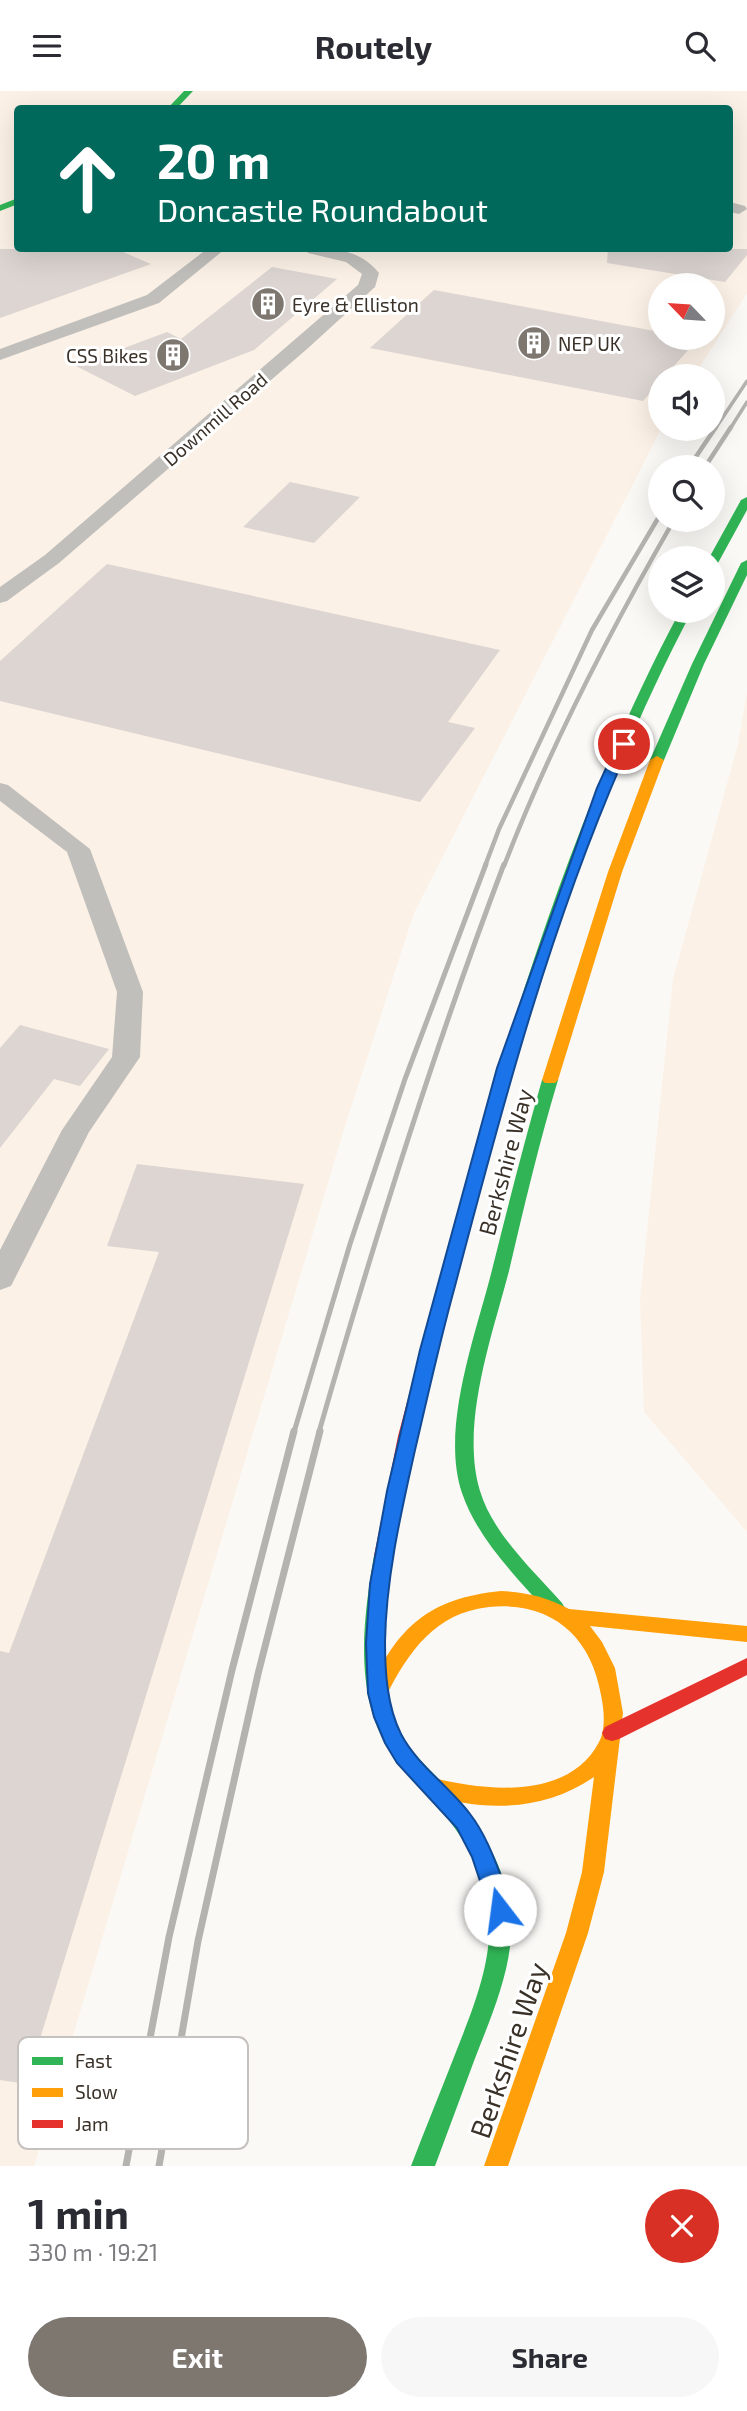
<!DOCTYPE html>
<meta charset="utf-8">
<style>
:root{--surface:#fff;--page:#f7f7f7;--text:#2b2b33;--muted:#7c7c81;--accent:#7e7770}
body{margin:0;font-family:"Exo 2",sans-serif;background:var(--page);color:var(--text);height:100vh;display:flex;flex-direction:column;font-size:26px;white-space:nowrap}
*{box-sizing:border-box;margin:0}
p{font-size:23px;color:var(--muted)}
.icon{flex:none;width:38px;height:38px;fill:none;stroke:currentColor;stroke-width:2;stroke-linecap:round;stroke-linejoin:round}
.map{position:relative;height:2075px;overflow:hidden}
.sheet{display:flex;flex-direction:column;background:var(--surface);flex:1}
.sheet>*{flex:none}
.hud{position:absolute;left:14px;top:14px;width:719px;height:147px;border-radius:7px;box-shadow:0 7px 28px #0002;background:#00695c;color:#fff;overflow:hidden}
.needle{width:46px;rotate:295deg}
.fabs{position:absolute;left:648px;top:182px;display:grid;gap:14px}
.fabs a{display:grid;place-items:center;width:77px;height:77px;border-radius:50%;background:var(--surface);box-shadow:0 7px 28px #0002;font-size:35px}
.pin{position:absolute;display:grid;place-items:center;width:60px;height:60px;color:#fff;margin:-30px;border:4px solid #fff;border-radius:50%;box-shadow:0 2px 7px #0007}
.me{position:absolute;width:77px;margin:-38px;rotate:345deg;stroke-linejoin:round;filter:drop-shadow(0 0 5px #0008)}
.turn{display:flex;align-items:center;gap:24px;height:147px;padding:0 28px;font-size:32px}
.turn .icon{width:91px;height:91px;stroke-width:2.5}
.turn b{display:block;font-size:49px;line-height:60px}
.round{display:grid;place-items:center;flex:none;width:74px;height:74px;border-radius:37px;background:var(--page)}
.head{display:flex;align-items:center;justify-content:space-between;height:119px;padding:0 28px}
h1{font-size:42px;font-weight:700;line-height:52px}
.action{display:flex;gap:14px;margin-top:auto;padding:14px 28px}
.action a{flex:1;height:80px;border-radius:42px;background:var(--accent);color:#fff;font-size:28px;font-weight:700;line-height:80px;text-align:center}
.action a+a{background:var(--page);color:var(--text)}
header{display:flex;justify-content:space-between;align-items:center;height:91px;padding:0 28px;background:var(--surface);font-size:32px;font-weight:700}
.map>svg:first-child{display:block}
.built{fill:#fbf1e6;fill-rule:evenodd}
.building{fill:#dcd5d1}
.lines{fill:none;stroke-linecap:round;stroke-linejoin:round}
.street{fill:#c0bfbb;fill-rule:evenodd}
.fast{fill:#30b455;fill-rule:evenodd}
.slow{fill:#ff9f0a;fill-rule:evenodd}
.jam{fill:#e5322d;fill-rule:evenodd}
.rail-far3{stroke:#b4b3af;stroke-width:3.5}
.rail-far2{stroke:#b4b3af;stroke-width:4.5}
.rail-far1{stroke:#b4b3af;stroke-width:5}
.rail{stroke:#b4b3af;stroke-width:7}
.route{fill:#1a73e8;stroke:#114b97;stroke-width:2}
.labels{text-anchor:middle;dominant-baseline:central;stroke-width:6;stroke-linejoin:round;paint-order:stroke}
.far-poi-label{font-size:19px;fill:#3a3128;stroke:#fff;text-anchor:start}
.far-street-label{font-size:19px;fill:#3a3128;stroke:#fff}
.street-label{font-size:23px;fill:#3a3128;stroke:#fff}
.near-street-label{font-size:28px;fill:#3a3128;stroke:#fff}
.key{fill:#fff;stroke:#c4c1be;stroke-width:2}
.key-label{font-size:19px;fill:#3a3128}
</style>
<header><svg class="icon" aria-label="menu" viewBox="0 0 24 24"><path d="M4 6h16M4 12h16M4 18h16"/></svg>Routely<svg class="icon" aria-label="search" viewBox="0 0 24 24"><circle cx="10" cy="10" r="6"/><path d="M15 15l6 6"/></svg></header>
<div class="map">
<svg width="747" height="2075" viewBox="0 0 747 2075">
<rect width="100%" height="100%" fill="#fbf9f6"/>
<path class="built" d="M0 0H747V202L694 285H660L661 338 414 822 345 1035 34 2075H0ZM18 18H730V158H18ZM660 194H712V247H660Z
M747 602V1441L644 1321 640 1208 673 888 738 653Z"/>
<path class="building" d="M0 158H116L151 173 0 227Z
M608 158H747V164L725 191 607 172Z
M272 176 337 188 254 259 135 305 76 275 167 241 181 248Z
M434 199 660 241V247H699L665 285H660V291L643 310 370 257Z
M290 391 360 406 314 452 243 436Z
M107 473 500 559 448 631 475 637 420 711 0 610V570Z
M20 934 109 958 80 995 54 988 0 1057V957Z
M137 1073 304 1093 26 1993 0 1989V1560L9 1562 159 1161 107 1155Z"/>
<g class="lines">
<path class="street" d="M730 111 745 115 747 118 739 123 730 121Z
M207 158H225L159 212 0 269V258L147 204Z
M306 158C333 156 361 159 379 182L375 196 307 258 59 472 7 510 0 512V496L45 464 358 194 362 183 346 171 308 162Z
M0 692 8 694 90 758 143 901 140 966 89 1041 11 1195 0 1199V1159L62 1039 112 966 117 901 67 761 0 710Z"/>
<path class="fast" d="M184 0H193L176 18H167Z
M18 107V113L0 120V114Z
M747 406V419L718 472 712 475V467H709L741 409Z
M747 469V484L704 573 664 669 662 672H652L650 669 692 573 741 472Z
M680 520H692C588 717 524 935 466 1149L458 1155 452 1153 450 1149C509 935 575 717 680 520Z
M550 984 558 989C539 1052 524 1116 509 1180 492 1245 460 1334 480 1400 493 1443 533 1479 562 1512L565 1517 562 1522 555 1525 548 1522C517 1486 478 1449 462 1402 440 1337 476 1243 492 1179 508 1115 524 1052 542 989Z
M383 1458 390 1460 392 1465C383 1522 372 1595 404 1648 415 1666 432 1680 446 1696 477 1730 506 1774 511 1822 515 1873 492 1923 474 1970 461 2005 448 2040 435 2075H411C425 2038 440 2002 454 1966 472 1920 493 1872 489 1822 486 1778 459 1738 429 1706 416 1692 401 1679 391 1662 353 1604 363 1529 374 1465L376 1460Z"/>
<path class="slow" d="M657 665 664 669 622 781 558 989 555 992H545L542 989 608 781 650 669Z
M501 1500C526 1501 547 1506 569 1518L747 1535V1551L590 1535 602 1551 615 1577 623 1622 604 1781 588 1842 508 2075H484L566 1842 582 1781 594 1686C545 1720 482 1722 427 1702L424 1696 427 1690 434 1687C486 1700 569 1709 599 1651 606 1638 604 1618 601 1604 591 1545 551 1510 489 1516 435 1522 409 1560 386 1605L379 1607 372 1605 369 1599C398 1535 430 1507 501 1500Z"/>
<path class="jam" d="M458 1143 466 1149 416 1345 392 1465 390 1470 383 1472 376 1470 374 1465 398 1345 450 1149Z
M747 1567V1584L619 1648 612 1650 605 1648 602 1642 605 1636Z"/>
<path class="rail-far3" d="M715 338 747 290
M730 338 747 311"/>
<path class="rail-far2" d="M689 376 716 336
M705 376 731 336
M485 775 499 738 592 539 660 424
M504 775C550 655 610 540 674 429"/>
<path class="rail-far1" d="M294 1341 350 1153 405 988 486 773
M319 1341C374 1149 433 960 504 773"/>
<path class="rail" d="M126 2075 169 1846 232 1579 294 1340
M159 2075 198 1850 258 1583 320 1340"/>
</g>
<path class="route" d="M624 650 630 653C552 827 503 1012 455 1195 440 1249 428 1304 415 1359 401 1422 386 1486 385 1551 385 1581 387 1615 401 1643 417 1674 449 1695 470 1723 484 1741 493 1764 501 1785 506 1797 513 1814 508 1826L500 1829 492 1826 472 1766 457 1737 397 1672 385 1652 374 1626 368 1602 366 1552 370 1493 387 1400 420 1259 497 977 597 697 617 653Z"/>
<defs>
<g id="building-disc" transform="scale(1.75)"><circle r="9.5" fill="#7e7770" stroke="#fff"/><path d="M-4-6H4V6H1V3H-1V6H-4ZM-2.5-4.3h1.7v1.8h-1.7ZM.8-4.3h1.7v1.8H.8ZM-2.5-1h1.7V.8h-1.7ZM.8-1h1.7V.8H.8Z" fill="#fff"/></g>
</defs>
<g fill-rule="evenodd">
<use href="#building-disc" x="268" y="213"/>
<use href="#building-disc" x="534" y="252"/>
<use href="#building-disc" x="173" y="264"/>
</g>
<g class="labels">
<g class="far-poi-label">
<text x="292" y="213">Eyre &amp; Elliston</text>
<text x="558" y="252">NEP UK</text>
<text x="148" y="264" text-anchor="end">CSS Bikes</text>
</g>
<g class="far-street-label">
<text transform="translate(215 328) rotate(-41)">Downmill Road</text>
</g>
<g class="street-label">
<text transform="translate(505 1071) rotate(-75)">Berkshire Way</text>
</g>
<g class="near-street-label">
<text transform="translate(508 1959) rotate(-71)">Berkshire Way</text>
</g>
</g>
<rect x="18" y="1946" width="230" height="112" rx="10" class="key"/>
<rect x="32" y="1966" width="31" height="8" fill="#30b455"/>
<rect x="32" y="1997" width="31" height="9" fill="#ff9f0a"/>
<rect x="32" y="2029" width="31" height="8" fill="#e5322d"/>
<g class="key-label">
<text x="75" y="1977">Fast</text>
<text x="75" y="2008">Slow</text>
<text x="75" y="2040">Jam</text>
</g>
</svg>
<div class="fabs">
<a><svg class="needle" viewBox="-14 -14 28 28"><path d="M0-13l5 13h-10z" fill="#e53935"/><path d="M0 13l5-13h-10z" fill="#7c7c81"/></svg></a>
<a><svg class="icon" aria-label="sound" viewBox="0 0 24 24"><path d="M4 9h4l5-4v14l-5-4H4zM17 9q2 3 0 6"/></svg></a>
<a><svg class="icon" aria-label="search" viewBox="0 0 24 24"><circle cx="10" cy="10" r="6"/><path d="M15 15l6 6"/></svg></a>
<a><svg class="icon" aria-label="layers" viewBox="0 0 24 24"><path d="M12 4l9 5-9 5-9-5zM3 14l9 5 9-5"/></svg></a>
</div>
<div class="pin" style="left:624px;top:653px;background:#d93025"><svg class="icon" aria-label="arrive" viewBox="0 0 24 24"><path d="M6 21V4h12l-3 4 3 4H6"/></svg></div>
<svg class="me" style="left:500px;top:1819px" viewBox="-20 -20 40 40"><circle r="19" fill="#fff"/><path d="M0-13L10 11 0 6-10 11z" fill="#1a73e8"/></svg>
<div class="hud">
<div class="turn"><svg class="icon" aria-label="ahead" viewBox="0 0 24 24"><path d="M12 20V5M6 11l6-6 6 6"/></svg><div><b>20 m</b>Doncastle Roundabout</div></div>
</div>
</div>
<section class="sheet">
<div class="head"><div><h1>1 min</h1><p>330 m · 19:21</p></div><a class="round" style="background:#d93025;color:#fff"><svg class="icon" aria-label="close" viewBox="0 0 24 24"><path d="M6 6l12 12M18 6L6 18"/></svg></a></div>
<div class="action"><a>Exit</a><a>Share</a></div>
</section>
